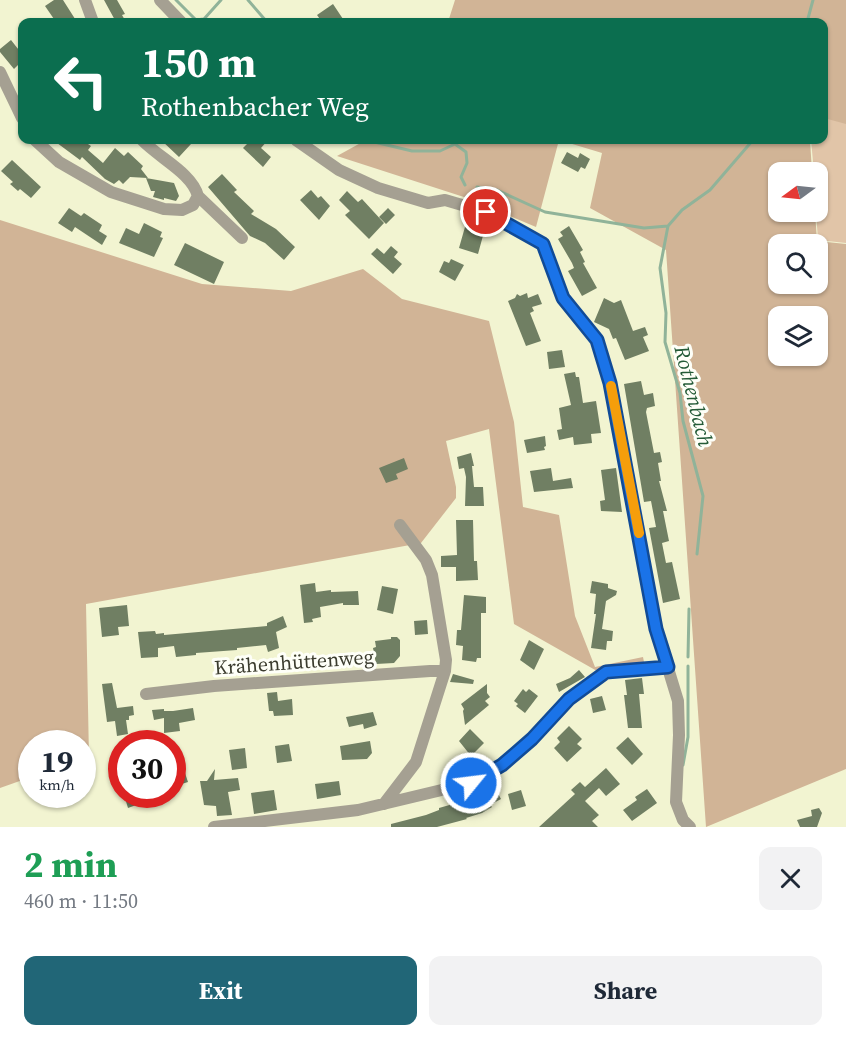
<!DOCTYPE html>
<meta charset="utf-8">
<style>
:root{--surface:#fff;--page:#f2f2f3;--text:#1f2937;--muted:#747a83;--accent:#216677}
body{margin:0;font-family:"Source Serif 4",serif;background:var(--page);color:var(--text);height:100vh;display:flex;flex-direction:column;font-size:22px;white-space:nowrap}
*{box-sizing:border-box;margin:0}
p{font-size:20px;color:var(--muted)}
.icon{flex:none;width:33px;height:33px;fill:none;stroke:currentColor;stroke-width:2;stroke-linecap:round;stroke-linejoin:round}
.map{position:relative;height:827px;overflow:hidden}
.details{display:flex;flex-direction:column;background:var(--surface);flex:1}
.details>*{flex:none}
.top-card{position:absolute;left:18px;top:18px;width:810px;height:126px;border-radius:12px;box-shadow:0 2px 4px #0004;background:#0b6e4f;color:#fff;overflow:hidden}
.needle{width:39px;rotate:255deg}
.buttons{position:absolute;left:768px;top:162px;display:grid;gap:12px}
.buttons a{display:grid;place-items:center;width:60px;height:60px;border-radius:12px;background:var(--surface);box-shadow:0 2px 4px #0004;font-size:30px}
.speed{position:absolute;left:18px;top:730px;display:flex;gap:12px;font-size:30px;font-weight:700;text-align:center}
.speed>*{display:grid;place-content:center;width:78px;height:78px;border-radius:50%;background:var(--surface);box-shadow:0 2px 4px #0004;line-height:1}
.speed small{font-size:15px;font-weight:400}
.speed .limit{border:9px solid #d22;background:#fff;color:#111}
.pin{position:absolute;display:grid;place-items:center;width:51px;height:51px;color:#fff;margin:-26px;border:3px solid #fff;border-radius:50%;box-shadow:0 2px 6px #0007}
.me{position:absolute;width:66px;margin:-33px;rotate:61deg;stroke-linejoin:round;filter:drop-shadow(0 0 4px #0008)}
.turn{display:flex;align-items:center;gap:21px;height:126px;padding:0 24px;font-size:27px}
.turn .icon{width:78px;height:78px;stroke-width:2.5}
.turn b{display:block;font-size:42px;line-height:51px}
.round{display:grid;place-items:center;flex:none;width:63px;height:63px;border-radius:12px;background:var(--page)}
.summary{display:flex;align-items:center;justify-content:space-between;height:102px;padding:0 24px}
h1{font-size:36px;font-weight:700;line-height:45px;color:#1e9e55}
.primary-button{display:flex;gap:12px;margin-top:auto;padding:12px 24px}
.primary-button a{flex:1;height:69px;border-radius:12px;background:var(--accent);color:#fff;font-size:24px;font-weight:700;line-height:69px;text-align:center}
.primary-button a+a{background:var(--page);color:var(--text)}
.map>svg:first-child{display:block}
.green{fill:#e1c5a8}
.forest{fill:#d1b496;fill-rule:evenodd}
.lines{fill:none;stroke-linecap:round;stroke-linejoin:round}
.stream{stroke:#90b399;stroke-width:3}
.building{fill:#707f63}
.minor{stroke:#a5a092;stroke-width:12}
.route-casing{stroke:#114b97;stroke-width:15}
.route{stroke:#1a73e8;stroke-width:10}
.slow{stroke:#f59e0b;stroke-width:10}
.labels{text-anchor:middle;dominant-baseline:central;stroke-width:6;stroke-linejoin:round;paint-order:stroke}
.street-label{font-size:20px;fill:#3b3c2e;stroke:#fefff8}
.water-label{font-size:21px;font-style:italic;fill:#245b37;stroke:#fefff8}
</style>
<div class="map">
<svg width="846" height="827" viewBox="0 0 846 827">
<rect width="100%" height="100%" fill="#f2f4d1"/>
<path class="green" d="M824 117 846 123V243L818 240 816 212 818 172H814L811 140H824Z"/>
<path class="forest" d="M455 0H846V124L824 118V22H448Z
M366 140H810L812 172H778V212H815L817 241 846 244V769L706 827 666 250 590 208 602 153 559 140 536 227 467 198 337 156ZM778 244H818V284H778ZM778 316H818V356H778Z
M0 220 202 284 291 291 363 269 402 299 489 321 514 422 523 507 559 515 575 616 595 667 643 657 645 667 597 671 514 624 489 429 446 441 456 487V498L421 543 86 604 89 758 83 760 82 744H32L31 777 0 788Z"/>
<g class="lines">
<path class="stream" d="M176 0 196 20 204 19 221 0
M248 0 267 22
M807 22 813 0
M366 140 412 151H440L455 144 466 152 467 163 461 177 465 185
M477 187 497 190 545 212 644 228 668 226 660 268 666 313 665 342 680 393 683 421 703 496 697 554
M668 226 682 210 710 190 753 140
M688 657 689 609
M683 765 688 737V666"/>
</g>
<path class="building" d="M54 0H63L77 22H56L45 6Z
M104 0H117L125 14 122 15 126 22H116Z
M333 4 345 22H322L317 15Z
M11 40 22 54V61L14 69 0 52V49Z
M53 140H82L91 146 88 150 103 163 115 148 124 156 128 152 143 166 141 169 148 178 130 177 123 184 119 180 114 184 105 179 82 157 80 160Z
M161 140H186L191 144 179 157Z
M251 140H268L261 148 271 157 263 167 243 148Z
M567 152 578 158 580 153 590 159 585 169 581 167 578 172 561 163Z
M12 160 41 187 31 198 20 189 18 191 10 184 13 182 1 171Z
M222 174 237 190 234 192 254 211 251 214 276 229 295 247 284 260 265 243 250 236 208 187Z
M146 178 174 183 179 196 176 201 164 198V200L153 197 155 191H151Z
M311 190 318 198 321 196 330 206 319 220 300 200Z
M347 191 358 202 362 199 384 223 369 239 345 215 350 211 339 200Z
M69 208 81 216 84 213 102 225 99 231 107 236 102 245 75 227 72 232 58 223Z
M388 208 395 215 386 224 379 217Z
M144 223 162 232 160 237 163 238 154 257 119 243 126 228 139 234Z
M569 226 583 250 580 252 585 262 583 263 597 288 582 296 568 271 574 268 572 263 558 239 563 236 560 232Z
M465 227 484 232 478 254 459 248Z
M185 243 224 262 214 284 174 265Z
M391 246 398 252 394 257 402 264 393 274 371 254 377 248 384 254Z
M451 259 464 265 455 281 439 272 444 261 449 263Z
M527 293 528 298 538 294 542 304 532 307 534 311 530 313 541 341 526 346 508 301 515 298 517 294 520 296Z
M604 298 614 303 621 300 633 331 645 327 648 335 643 337 649 351 625 360 616 338 613 339 609 329 594 322Z
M562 350 565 367 549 369 547 352Z
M575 372 576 377H579L583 403 596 401 601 433 591 434 592 443 574 445 573 437 559 440 557 430 562 429 559 408 571 405 564 374Z
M641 381 644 395 653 393 655 406 647 408 646 412 654 453 660 452 662 462 658 463 661 481H659L667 511H663L669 541 662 543 666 563 672 562 680 599 663 603 649 528 656 527 651 501 644 502 624 384Z
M545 436 546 446 544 447 545 450 527 453 524 440Z
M471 453 474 466H472L474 487H483L484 506H465L466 477 464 468 459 469 457 457Z
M404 458 408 469 396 474 398 479 386 483 379 468Z
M551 468 553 481 571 478 573 488 534 492 530 471Z
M616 468 622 512 601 511 600 501 605 500 601 470Z
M456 520H473L474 561H477L478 580 456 581V567H441V556L457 555Z
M592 581 608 584V588L617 591 616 595 606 601 602 629 613 631 612 641H607L606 650 591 648 596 614H594L596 594 590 593Z
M315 583 316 592 331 590V592L358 591 359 605H343V603L320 607 321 617 312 619 313 622 304 623 300 585Z
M382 586 398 589 393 614 377 610Z
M464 595 486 597V613H481V658H477L476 662 462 660 463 646 456 645 457 630H461Z
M127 605 129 626 118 627 119 635 102 637 99 608Z
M283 616 287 627 276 632 279 648 268 652 266 645 237 648V650L196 653V655L176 657 174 646 158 648V657L141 658 138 632 155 631 156 634 164 633V635L267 626V623Z
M427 620 428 634 415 635 414 621Z
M391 637H397L400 640V656L394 663 376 664 373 648 376 647 375 641 391 639Z
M529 640 544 649 534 670 520 660Z
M579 670 585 677 559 692 556 684 570 678Z
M453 674 474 680 473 684 450 682Z
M642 678 644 694H639L642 728H628L624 695H627L625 680Z
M112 683 117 708 133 706 134 715 129 716V720H126L128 734 117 736 115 721 107 722 102 684Z
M487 684V693L490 697 485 701 489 705 465 725 463 711 464 709 461 704Z
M523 689 526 692 529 689 538 696 525 713 516 706 518 704 514 701Z
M277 692 278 701 292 699 293 715 274 716 273 711H269L267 693Z
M602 696 606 710 593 713 590 699Z
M193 708 195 720 179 723 180 731 164 733V718L154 720 152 710 164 709V711H173Z
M373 712 377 725 364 729 363 724 349 727 346 717Z
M569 726 582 739 577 744 582 748 567 762 554 748 560 742 557 738Z
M470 729 484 743 471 756 459 741Z
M628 737 643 754 632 765 616 748Z
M370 741 372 753 367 759 342 760 340 746Z
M289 744 292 761 277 763 275 746Z
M245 748 247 768 232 770 229 750Z
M606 768 620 784 606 796 599 788 585 801 599 815 592 821 598 827H539L575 794 571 790 580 782 585 787Z
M215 769 214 780 238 778 240 790 228 792 232 815 217 816 216 806 204 805 200 781H207Z
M184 770 188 782 172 787V774Z
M339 781 341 795 317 799 315 784Z
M495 788 501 799 490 805 492 807 482 813 466 818 467 819 437 827H391V824L426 815 439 810V808L467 800 468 803Z
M647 789 657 803 632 821 623 810 637 800 635 797Z
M274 790 277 810 254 814 251 793Z
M521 790 526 806 512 810 508 794Z
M124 795H138L139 804 128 808Z
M819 808 822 813 817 827H800L797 820 812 816 811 810Z"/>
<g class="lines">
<path class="minor" d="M85 0 93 22
M160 0 181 22
M0 72 22 118
M35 140 59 162 111 192 164 209 182 210 193 205 198 196C192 173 159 158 142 140
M296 140 339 170 378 188 428 203 445 200 486 212 543 244 563 298 597 340 610 383 656 629 678 701 679 735 676 802 683 820 690 827
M198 196 242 238
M146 694 214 686 430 671H445
M384 804 416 762 445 671 446 660 432 575 426 560 400 525
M214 827 358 810 471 783 502 765 532 739 569 699 606 672 668 667"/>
</g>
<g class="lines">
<g class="route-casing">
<path id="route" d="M471 783 502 765 532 739 569 699 606 672 668 667 656 629 610 383 597 340 563 298 543 244 486 212"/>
</g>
<use href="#route" class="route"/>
<path class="slow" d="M611 386 639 533"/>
</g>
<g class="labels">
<g class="street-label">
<text transform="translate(294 662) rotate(-4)">Krähenhüttenweg</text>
</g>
<g class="water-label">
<text transform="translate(694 396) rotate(76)">Rothenbach</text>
</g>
</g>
</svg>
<div class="buttons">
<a><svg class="needle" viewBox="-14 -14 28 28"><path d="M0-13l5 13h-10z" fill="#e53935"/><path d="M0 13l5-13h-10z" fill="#747a83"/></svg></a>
<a><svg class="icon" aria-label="search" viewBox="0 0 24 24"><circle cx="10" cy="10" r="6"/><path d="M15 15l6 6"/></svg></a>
<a><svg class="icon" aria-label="layers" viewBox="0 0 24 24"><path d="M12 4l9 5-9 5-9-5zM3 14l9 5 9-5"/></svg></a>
</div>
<div class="speed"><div>19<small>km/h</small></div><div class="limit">30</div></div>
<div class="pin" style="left:486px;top:212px;background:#d93025"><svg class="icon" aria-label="arrive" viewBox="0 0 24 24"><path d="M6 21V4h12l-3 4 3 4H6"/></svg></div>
<svg class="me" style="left:471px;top:783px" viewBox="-20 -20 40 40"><circle r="17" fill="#1a73e8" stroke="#fff" stroke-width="3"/><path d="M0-11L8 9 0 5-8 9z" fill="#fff"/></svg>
<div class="top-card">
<div class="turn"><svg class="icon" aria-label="left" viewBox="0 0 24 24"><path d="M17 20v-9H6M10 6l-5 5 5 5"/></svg><div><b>150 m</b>Rothenbacher Weg</div></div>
</div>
</div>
<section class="details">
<div class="summary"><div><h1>2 min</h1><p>460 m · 11:50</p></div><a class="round"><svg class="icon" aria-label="close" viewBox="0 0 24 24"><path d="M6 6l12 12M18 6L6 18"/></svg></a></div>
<div class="primary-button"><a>Exit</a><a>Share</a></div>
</section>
